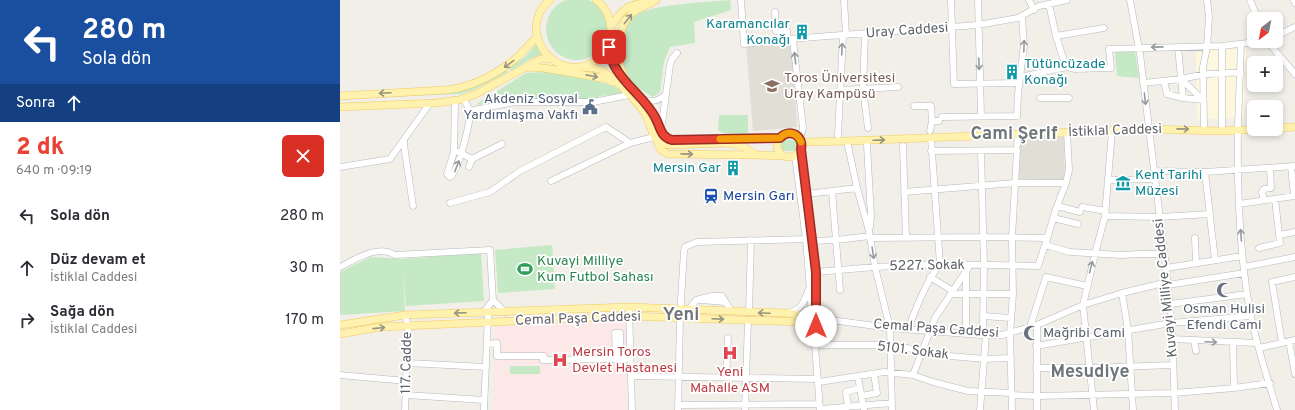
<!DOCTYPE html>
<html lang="tr">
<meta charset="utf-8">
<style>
:root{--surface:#fff;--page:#f2f2f3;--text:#2b2b33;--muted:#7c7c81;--accent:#ea4335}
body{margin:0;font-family:Overpass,sans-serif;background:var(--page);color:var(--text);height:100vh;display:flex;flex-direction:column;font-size:15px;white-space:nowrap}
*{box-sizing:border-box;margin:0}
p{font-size:13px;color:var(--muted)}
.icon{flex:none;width:22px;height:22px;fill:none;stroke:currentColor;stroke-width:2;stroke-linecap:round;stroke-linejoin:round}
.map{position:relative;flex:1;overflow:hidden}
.side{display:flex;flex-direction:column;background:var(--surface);width:340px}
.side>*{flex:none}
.banner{background:#1a4fa0;color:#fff;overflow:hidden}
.needle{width:26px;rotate:212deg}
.fabs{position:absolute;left:907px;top:12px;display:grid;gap:8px}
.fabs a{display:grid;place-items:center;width:36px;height:36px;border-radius:6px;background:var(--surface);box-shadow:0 2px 6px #0003;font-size:20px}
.pin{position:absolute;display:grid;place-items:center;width:34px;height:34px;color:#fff;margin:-17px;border-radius:8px;box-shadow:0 2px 6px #0006}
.me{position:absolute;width:44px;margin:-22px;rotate:0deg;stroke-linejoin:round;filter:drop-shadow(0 0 3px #0008)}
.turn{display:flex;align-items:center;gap:14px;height:84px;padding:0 16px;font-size:18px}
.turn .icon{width:52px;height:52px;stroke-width:2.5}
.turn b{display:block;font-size:28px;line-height:34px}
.then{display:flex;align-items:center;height:38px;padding:0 16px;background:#0003;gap:8px;font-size:15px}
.round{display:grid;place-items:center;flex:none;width:42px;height:42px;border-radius:6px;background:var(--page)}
.overview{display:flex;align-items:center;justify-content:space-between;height:68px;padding:0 16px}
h1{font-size:24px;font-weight:800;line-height:30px;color:var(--accent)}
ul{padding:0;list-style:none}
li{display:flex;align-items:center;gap:12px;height:52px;padding:0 16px}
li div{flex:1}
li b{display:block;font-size:15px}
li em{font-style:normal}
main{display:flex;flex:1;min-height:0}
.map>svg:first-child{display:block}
.commercial{fill:#fef7e0}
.education{fill:#e1ded6}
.medical{fill:#fce8e6}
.green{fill:#c5e8c5}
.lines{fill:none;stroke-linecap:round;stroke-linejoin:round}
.minor-casing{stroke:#b5b8bc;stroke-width:7}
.major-casing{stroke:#f2c960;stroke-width:8}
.minor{stroke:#fff;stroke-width:6}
.major{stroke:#fff2af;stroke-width:7}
.oneway{stroke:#979581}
.oneway2{stroke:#979a9d}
.route-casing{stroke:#982c22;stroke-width:10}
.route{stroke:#ea4335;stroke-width:7}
.slow{stroke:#f59e0b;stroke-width:7}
.labels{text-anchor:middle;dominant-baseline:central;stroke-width:3.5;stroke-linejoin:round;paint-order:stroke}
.culture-label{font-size:14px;fill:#0d838f;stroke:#fff;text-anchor:end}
.street-label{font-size:14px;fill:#5f6368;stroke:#fff}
.education-label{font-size:14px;fill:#785e54;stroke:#fff;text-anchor:start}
.service-label{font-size:14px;fill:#4e5e75;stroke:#fff;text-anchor:end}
.transit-label{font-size:14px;fill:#164399;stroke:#fff;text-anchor:start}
.leisure-label{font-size:14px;fill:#27864d;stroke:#fff;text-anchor:start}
.worship-label{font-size:14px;fill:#5b616d;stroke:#fff}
.health-label{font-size:14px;fill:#be3a42;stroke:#fff;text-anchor:start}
.district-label{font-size:18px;font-weight:bold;fill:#70757a;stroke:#fff}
</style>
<main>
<section class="side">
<div class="banner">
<div class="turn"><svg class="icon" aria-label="left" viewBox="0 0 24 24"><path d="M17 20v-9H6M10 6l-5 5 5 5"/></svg><div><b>280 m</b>Sola dön</div></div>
<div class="then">Sonra<svg class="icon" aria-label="ahead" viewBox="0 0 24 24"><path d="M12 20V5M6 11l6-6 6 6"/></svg></div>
</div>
<div class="overview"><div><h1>2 dk</h1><p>640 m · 09:19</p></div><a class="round" style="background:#d93025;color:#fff"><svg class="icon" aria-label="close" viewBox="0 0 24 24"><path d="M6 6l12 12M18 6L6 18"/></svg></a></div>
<ul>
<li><svg class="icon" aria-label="left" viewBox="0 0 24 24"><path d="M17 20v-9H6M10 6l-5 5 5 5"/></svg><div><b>Sola dön</b></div><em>280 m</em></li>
<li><svg class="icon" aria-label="ahead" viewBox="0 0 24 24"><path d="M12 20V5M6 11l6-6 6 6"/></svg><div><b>Düz devam et</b><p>İstiklal Caddesi</p></div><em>30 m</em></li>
<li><svg class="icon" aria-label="right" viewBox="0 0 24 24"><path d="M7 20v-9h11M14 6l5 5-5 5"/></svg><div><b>Sağa dön</b><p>İstiklal Caddesi</p></div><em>170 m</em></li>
</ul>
</section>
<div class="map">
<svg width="955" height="410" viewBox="0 0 955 410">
<rect width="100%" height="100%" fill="#f1efe8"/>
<path class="commercial" d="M906 48 904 118 857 119 856 50Z"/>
<path class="education" d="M452 42 457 127 413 131 406 45Z
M724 137 725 180 679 179V140Z"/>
<path class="medical" d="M286 320V410H153L155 325Z"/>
<path class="green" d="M206 29a31 31 0 1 1 62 0a31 31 0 1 1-62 0Z
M390 0 391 10 354 22 355 43 330 47 324 62 320 92 313 97C293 86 284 78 283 55 282 42 283 25 295 16 309 4 369 2 390 0Z
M196 44 202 54 188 60 171 71 169 68 185 57Z
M775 52H795L799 78 777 76Z
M166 70 168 72 133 90 120 94 0 99 112 93 133 88Z
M205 72 244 78 274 86 288 96 279 94 259 96 258 99 228 100H177L135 105 186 73Z
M379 115H408V135H387L378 130Z
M443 140H452L456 142 458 147 456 151H443L440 146 441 143Z
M212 245 215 289 158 293 155 250Z
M141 253 144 301 66 306 63 271 65 311 0 315V272L31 257 62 259Z
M170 366H200V374H170Z"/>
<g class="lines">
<g class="minor-casing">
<path id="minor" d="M401 0 404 44 448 39 638 25 678 18 699 6 727 0
M504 0 506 35
M611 0 614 84 679 83
M638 0 641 116
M689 0 694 10
M790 0 800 54 826 268 832 329 835 410
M910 0 918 19
M954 0 955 3
M709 4 716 36 726 67
M435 12 436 31H447L448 39
M525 34 523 89 528 128
M716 36 764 28
M936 36 955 27
M453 40 463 128 460 138
M927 41 955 74
M680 77 727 67 735 69 771 68 769 49 882 46 925 41
M841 79C862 74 879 72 901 73
M841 79 843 98 863 100
M841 79 863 100
M824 81 827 94 843 98
M803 83 841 79 838 47
M500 90 558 87
M700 98H729
M302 99C311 102 318 102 326 94
M115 100 114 152 107 174 110 177C118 172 130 124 130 112 129 108 125 102 123 98
M574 106H591L592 121H599
M129 111 175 102H253L289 95
M602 117 677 116 678 94 684 45 682 16
M864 125 863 67 867 47 869 17 867 0
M882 126V46
M898 126 901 44
M321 130 330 65 332 59 337 53
M898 130C897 192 899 255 911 316 917 347 928 380 937 410
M590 131 592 121
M498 135 503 36
M64 140V145L73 206
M507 141 517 188 529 231 535 267 550 328 552 410
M527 145 531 216 530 227
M677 145 678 134
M563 146 566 238
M461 149 476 272 477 318 475 345 480 410
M591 151 677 150 672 237 673 294 670 333 672 410
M118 152 132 159 162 144
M455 156 466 239 472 317
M951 166 954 196
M0 167 50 159 90 103
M129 167 132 159
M814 171 865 172 955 166
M865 172 875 260
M768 180 815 179
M211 181 290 143
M492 191 500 290
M564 192 675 183H726
M467 194 517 188
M924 200 922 192 924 189 931 188 930 168
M110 203 150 192 180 171 266 127 290 143 314 137
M899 204 955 196
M717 206 740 212
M742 207 766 211
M765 216 819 217 870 214
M713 218 738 224
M939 235 955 232
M531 238 644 237 707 238
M855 238 856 263
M472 241 496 240 530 236
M705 245 730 252 781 255 800 254H824
M919 248 940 243 935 199
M0 267C16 259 38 244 55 255L150 250 153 300 165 312
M904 267 955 257
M826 268 902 256
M476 272 535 267 600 264 698 266 705 245 717 206 726 183 729 170 727 132
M590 277 613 291
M828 285 904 273
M782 293 788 330 793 410
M611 294H673
M361 300 385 302
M830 304 907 294
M289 307 292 410
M350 308 356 300 372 296H382L391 311
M409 312 411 240
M143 313 153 300
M447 313C463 309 463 303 469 289
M472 314 477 318 550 328 641 335H662L697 325 743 305 782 293 828 282
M65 315 68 326 65 410
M643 316 671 318
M697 325V410
M690 327 706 277 747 286
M568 329C577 306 585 284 600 264L591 138
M626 334V270
M832 339 917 343
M854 341 856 351
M949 341 955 374
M893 343 894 388
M942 343 932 282 955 277
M147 344 157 343V356H204V360
M475 345H551L610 356 644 359 671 358
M696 346 831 323 911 316
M919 348 955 340
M203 360 290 359
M276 360 275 333H280L281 359
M67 363 146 367
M696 368H750L833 365
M0 375 66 381
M573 375 595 318 630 265
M291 376 478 379
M518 377 524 410
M386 378 388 338
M479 382 544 372 573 375 593 382 628 391 672 393
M66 395 144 400
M672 395 697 396 834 393 894 388 930 383
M522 396 537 393 534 374
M338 405 479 404
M508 407 506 392 520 388
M480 409 552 403
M144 410 148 313
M338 410 340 317 344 251 345 247 357 242 466 239
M405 410 408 320
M640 410 646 335 643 327 644 265 641 151
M754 410 743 305 755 254 765 216 772 131"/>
</g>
<g class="major-casing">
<path id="major" d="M210 0C172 32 220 89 257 59 264 53 269 45 270 36 273 22 267 8 256 0
M271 26C283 8 287 5 309 2
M270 38C265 69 293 86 309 108 315 116 318 127 323 135 329 141 334 140 341 140
M186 67 204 68 267 79 273 82
M237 67C244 67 252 67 259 69 271 74 298 102 305 114 313 127 310 143 329 145L389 143 404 147 416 155 445 156
M283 75C276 58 276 28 291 14 298 8 308 5 316 0
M0 96 105 90C129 88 151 77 170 63 180 56 188 45 197 37
M0 107 96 103 119 100 136 94 201 59H210
M936 128 955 127
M437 145a12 12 0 1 1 24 0a12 12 0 1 1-24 0Z
M384 139 440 138
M317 142 321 150 328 154 416 155
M461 149 465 142 507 141 808 129 879 131 924 129
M0 325 65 315 289 307 446 313 476 318
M0 334 40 327 289 316 463 322 477 318"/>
</g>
<use href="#minor" class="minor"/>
<use href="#major" class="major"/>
</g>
<defs><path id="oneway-shaft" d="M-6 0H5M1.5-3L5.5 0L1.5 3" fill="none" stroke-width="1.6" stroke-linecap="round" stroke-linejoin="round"/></defs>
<g class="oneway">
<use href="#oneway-shaft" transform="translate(288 19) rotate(-52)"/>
<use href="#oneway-shaft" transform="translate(169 64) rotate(144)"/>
<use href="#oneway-shaft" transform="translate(252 76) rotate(11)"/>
<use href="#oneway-shaft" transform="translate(45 93) rotate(177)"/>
<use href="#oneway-shaft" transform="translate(843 129) rotate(1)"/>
<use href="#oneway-shaft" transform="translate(539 140) rotate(-2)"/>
<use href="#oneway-shaft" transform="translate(347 154) rotate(1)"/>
<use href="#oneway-shaft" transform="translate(120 313) rotate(178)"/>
<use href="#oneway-shaft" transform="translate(424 313) rotate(-178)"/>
<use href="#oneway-shaft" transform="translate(378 319) rotate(2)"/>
<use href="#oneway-shaft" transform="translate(39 328) rotate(-6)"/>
</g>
<g class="oneway2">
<use href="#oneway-shaft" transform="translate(684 46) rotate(-88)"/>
<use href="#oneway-shaft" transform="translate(817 47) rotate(179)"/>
<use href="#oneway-shaft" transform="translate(502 49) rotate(-87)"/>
<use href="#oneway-shaft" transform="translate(455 58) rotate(-97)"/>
<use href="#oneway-shaft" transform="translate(639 64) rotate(88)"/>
<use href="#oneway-shaft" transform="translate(805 99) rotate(84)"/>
<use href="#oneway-shaft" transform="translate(117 166) rotate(-69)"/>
<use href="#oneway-shaft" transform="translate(901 235) rotate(-94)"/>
<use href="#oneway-shaft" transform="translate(533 253) rotate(81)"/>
<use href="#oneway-shaft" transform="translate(751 267) rotate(-76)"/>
<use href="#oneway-shaft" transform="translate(871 342) rotate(3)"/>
</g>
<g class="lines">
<g class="route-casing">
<path id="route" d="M269 47C270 55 272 63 277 70 288 88 307 100 316 119 321 129 321 137 332 140L440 138C449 128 464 135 461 149L476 272V326"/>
</g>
<use href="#route" class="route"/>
<path class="slow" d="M380 139 440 138C447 130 457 132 461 142"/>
</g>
<defs>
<g id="building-bare" transform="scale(1.2)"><path d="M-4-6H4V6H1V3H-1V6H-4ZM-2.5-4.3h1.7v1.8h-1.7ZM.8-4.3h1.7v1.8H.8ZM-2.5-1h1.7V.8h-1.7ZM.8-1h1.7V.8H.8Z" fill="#0f9aa8" stroke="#fff" stroke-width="2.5" paint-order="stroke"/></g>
<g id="university-bare" transform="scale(1.2)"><path d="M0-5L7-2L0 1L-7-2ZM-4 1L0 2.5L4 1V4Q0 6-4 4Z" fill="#8d6e63" stroke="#fff" stroke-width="2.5" paint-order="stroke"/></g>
<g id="civic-bare" transform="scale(1.2)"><path d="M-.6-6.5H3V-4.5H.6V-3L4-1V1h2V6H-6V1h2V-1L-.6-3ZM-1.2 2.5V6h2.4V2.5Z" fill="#5c6f8a" stroke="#fff" stroke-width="2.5" paint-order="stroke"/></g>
<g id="museum-bare" transform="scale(1.2)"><path d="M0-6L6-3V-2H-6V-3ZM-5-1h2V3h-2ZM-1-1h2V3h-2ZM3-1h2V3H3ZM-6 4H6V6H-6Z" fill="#0f9aa8" stroke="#fff" stroke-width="2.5" paint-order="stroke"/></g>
<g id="station-bare" transform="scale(1.2)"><path d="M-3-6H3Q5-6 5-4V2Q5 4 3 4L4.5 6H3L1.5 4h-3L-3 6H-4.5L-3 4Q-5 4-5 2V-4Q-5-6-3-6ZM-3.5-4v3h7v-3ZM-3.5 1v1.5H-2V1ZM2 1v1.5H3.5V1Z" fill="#1a4fb4" stroke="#fff" stroke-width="2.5" paint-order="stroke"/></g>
<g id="stadium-bare" transform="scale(1.2)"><path d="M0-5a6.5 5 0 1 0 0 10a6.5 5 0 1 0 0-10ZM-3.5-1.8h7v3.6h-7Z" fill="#2e9e5b" stroke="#fff" stroke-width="2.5" paint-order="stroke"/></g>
<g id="mosque-bare" transform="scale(1.2)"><path d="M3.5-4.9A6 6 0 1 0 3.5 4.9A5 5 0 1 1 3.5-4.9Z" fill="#6b7280" stroke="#fff" stroke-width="2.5" paint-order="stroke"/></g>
<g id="hospital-bare" transform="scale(1.2)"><path d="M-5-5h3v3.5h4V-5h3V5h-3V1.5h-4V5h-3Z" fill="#e0444e" stroke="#fff" stroke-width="2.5" paint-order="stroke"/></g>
</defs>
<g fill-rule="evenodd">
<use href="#building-bare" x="462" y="32"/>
<use href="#building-bare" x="672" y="72"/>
<use href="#university-bare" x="432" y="86"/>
<use href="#civic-bare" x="250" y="107"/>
<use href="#building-bare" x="393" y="168"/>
<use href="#museum-bare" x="783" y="183"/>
<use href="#station-bare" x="371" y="196"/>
<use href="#stadium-bare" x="185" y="269"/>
<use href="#mosque-bare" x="884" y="290"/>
<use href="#mosque-bare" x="691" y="333"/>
<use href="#hospital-bare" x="390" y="353"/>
<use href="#hospital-bare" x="220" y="360"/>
</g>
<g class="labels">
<g class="culture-label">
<text x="450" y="24">Karamancılar<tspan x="450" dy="16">Konağı</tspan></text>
<text x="684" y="64" text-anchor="start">Tütüncüzade<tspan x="684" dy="16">Konağı</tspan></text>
<text x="381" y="168">Mersin Gar</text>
<text x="795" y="175" text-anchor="start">Kent Tarihi<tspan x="795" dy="16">Müzesi</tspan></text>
</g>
<g class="street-label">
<text transform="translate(567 31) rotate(-4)">Uray Caddesi</text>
<text transform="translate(775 131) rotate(-2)">İstiklal Caddesi</text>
<text transform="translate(587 266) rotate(-1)">5227. Sokak</text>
<text transform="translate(826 288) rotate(-96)">Kuvayi Milliye Caddesi</text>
<text transform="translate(238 319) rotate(-2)">Cemal Paşa Caddesi</text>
<text transform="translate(596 329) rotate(4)">Cemal Paşa Caddesi</text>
<text transform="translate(573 351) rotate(7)">5101. Sokak</text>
<text transform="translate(67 363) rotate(-89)">117. Cadde</text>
</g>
<g class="education-label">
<text x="444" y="78">Toros Üniversitesi<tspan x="444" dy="16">Uray Kampüsü</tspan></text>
</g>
<g class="service-label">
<text x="238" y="99">Akdeniz Sosyal<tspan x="238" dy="16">Yardımlaşma Vakfı</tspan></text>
</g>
<g class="transit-label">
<text x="383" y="196">Mersin Garı</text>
</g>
<g class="leisure-label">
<text x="197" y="261">Kuvayi Milliye<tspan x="197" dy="16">Kum Futbol Sahası</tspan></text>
</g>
<g class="worship-label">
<text x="884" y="309">Osman Hulisi<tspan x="884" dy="16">Efendi Cami</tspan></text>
<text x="703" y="333" text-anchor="start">Mağribi Cami</text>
</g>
<g class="health-label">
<text x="232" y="352">Mersin Toros<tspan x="232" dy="16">Devlet Hastanesi</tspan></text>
<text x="390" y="372" text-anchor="middle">Yeni<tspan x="390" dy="16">Mahalle ASM</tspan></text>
</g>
<g class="district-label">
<text x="674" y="134">Cami Şerif</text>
<text x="341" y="315">Yeni</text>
<text x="750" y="372">Mesudiye</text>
</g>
</g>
</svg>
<div class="fabs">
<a><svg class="needle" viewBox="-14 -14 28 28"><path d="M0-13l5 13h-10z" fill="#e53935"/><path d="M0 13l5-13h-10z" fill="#7c7c81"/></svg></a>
<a>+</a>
<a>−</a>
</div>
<div class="pin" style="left:269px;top:47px;background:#d93025"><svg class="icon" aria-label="arrive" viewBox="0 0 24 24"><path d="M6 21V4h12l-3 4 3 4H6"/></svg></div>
<svg class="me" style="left:476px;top:326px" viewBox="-20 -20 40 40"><circle r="19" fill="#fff"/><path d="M0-13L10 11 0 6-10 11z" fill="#ea4335"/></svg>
</div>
</main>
